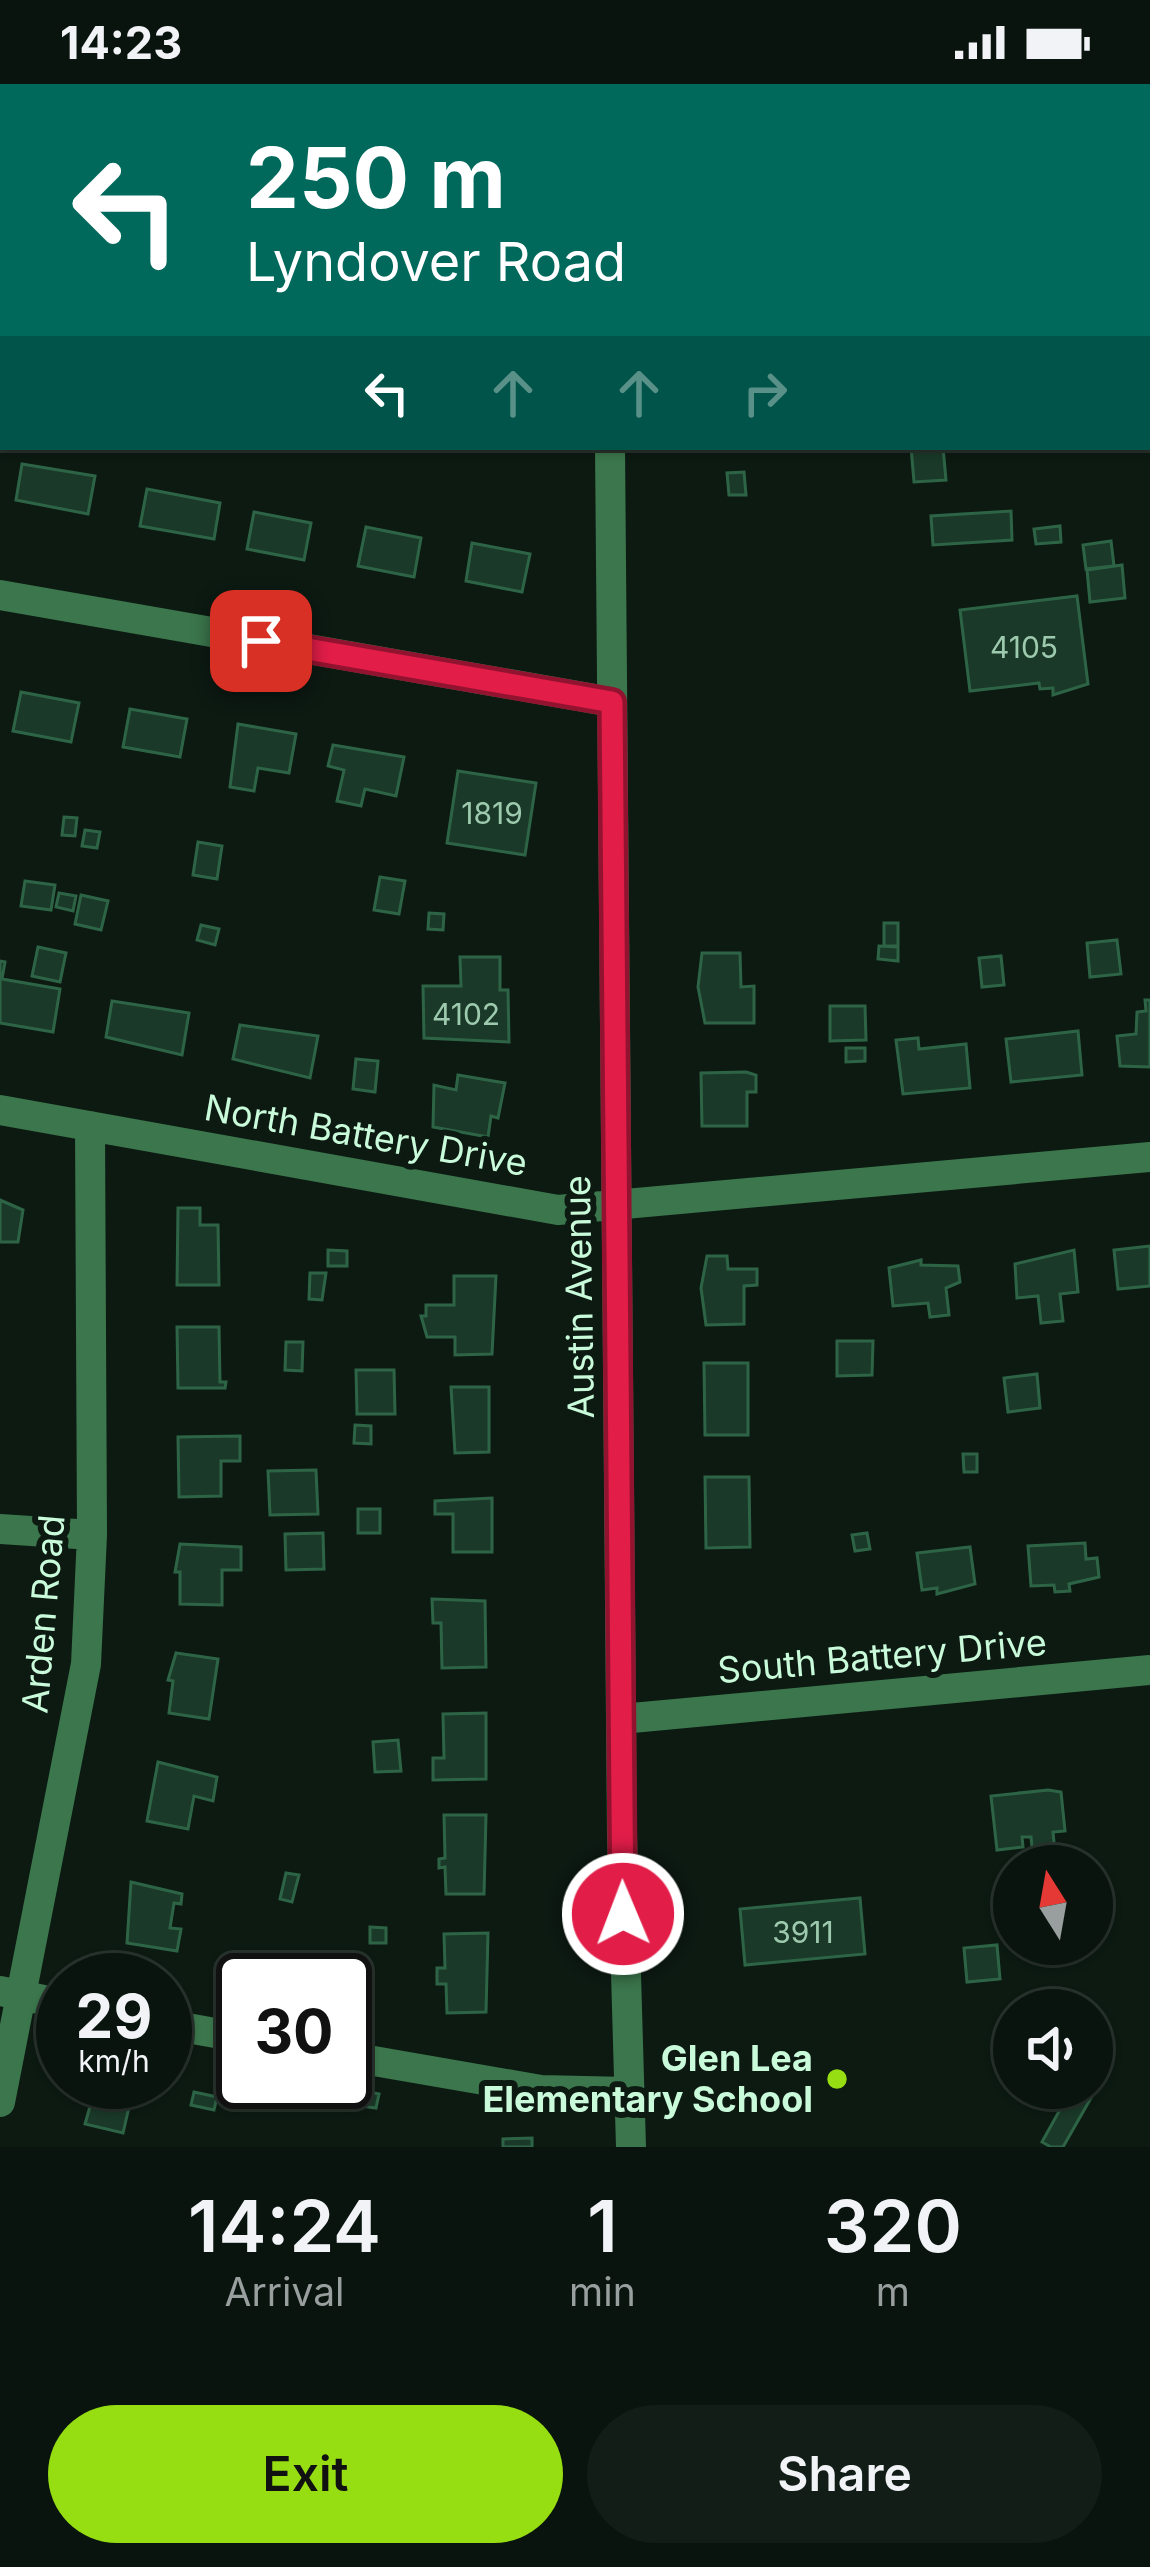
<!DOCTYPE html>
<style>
:root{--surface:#09140e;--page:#121d17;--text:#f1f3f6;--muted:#999e9e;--line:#29332e;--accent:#96de12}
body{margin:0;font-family:Inter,sans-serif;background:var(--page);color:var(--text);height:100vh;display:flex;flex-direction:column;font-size:45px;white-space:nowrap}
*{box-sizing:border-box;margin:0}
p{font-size:39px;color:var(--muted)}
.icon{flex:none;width:66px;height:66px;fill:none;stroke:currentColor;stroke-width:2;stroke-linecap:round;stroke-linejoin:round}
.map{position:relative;height:2063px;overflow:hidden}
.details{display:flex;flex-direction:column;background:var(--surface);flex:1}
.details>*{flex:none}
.guide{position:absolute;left:0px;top:0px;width:1152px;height:366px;box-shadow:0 3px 9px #0004,0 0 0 3px var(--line);background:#00695c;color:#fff;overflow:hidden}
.needle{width:78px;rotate:349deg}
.tools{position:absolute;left:993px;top:1761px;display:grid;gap:24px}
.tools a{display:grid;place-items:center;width:120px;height:120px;border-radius:50%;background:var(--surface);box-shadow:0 3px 9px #0004,0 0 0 3px var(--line);font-size:60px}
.speed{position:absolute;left:36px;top:1869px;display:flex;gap:24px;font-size:60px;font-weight:700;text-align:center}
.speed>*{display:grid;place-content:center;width:156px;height:156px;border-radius:50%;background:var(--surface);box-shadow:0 3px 9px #0004,0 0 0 3px var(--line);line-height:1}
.speed small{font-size:30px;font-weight:400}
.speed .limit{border:6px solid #111;border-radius:18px;background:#fff;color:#111}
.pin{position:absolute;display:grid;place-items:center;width:102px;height:102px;color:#fff;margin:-51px;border-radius:24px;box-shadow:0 6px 18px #0006}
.me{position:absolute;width:132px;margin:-66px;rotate:359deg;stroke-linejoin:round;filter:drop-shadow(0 0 9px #0008)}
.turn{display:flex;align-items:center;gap:42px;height:252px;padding:0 48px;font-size:54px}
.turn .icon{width:156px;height:156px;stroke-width:2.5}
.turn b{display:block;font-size:84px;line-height:102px}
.lanes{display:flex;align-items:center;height:114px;padding:0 48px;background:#0003;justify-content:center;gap:60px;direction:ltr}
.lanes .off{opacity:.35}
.eta{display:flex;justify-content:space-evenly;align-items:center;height:204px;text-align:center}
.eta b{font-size:72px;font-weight:600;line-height:84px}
.cta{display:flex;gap:24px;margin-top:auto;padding:24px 48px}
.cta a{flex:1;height:138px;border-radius:72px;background:var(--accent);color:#111;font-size:48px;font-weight:600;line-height:138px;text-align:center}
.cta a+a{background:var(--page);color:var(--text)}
.status{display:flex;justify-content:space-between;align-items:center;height:84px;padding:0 60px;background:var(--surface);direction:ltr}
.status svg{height:33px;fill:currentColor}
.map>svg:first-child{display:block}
.building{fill:#1a3928;stroke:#2e6446;stroke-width:3}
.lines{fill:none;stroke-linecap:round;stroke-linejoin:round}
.minor{stroke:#3b764c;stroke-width:30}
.route-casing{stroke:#92132f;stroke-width:30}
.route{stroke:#e11d48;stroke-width:21}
.poi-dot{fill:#96de12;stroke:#0c1a12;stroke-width:4.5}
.labels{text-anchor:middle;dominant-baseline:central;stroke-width:12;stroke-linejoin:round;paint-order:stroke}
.number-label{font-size:30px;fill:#9dcaae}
.street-label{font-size:36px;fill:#c9fbdb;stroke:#0c1a12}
.poi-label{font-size:36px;font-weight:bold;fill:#c9fbdb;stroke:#0c1a12;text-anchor:end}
</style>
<div class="status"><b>14:23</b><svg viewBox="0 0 49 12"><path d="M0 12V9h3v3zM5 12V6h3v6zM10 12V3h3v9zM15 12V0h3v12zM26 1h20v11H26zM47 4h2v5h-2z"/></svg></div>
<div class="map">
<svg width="1150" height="2063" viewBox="0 0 1150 2063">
<rect width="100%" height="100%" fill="#0c1a12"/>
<path class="building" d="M911 363H943L946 396 914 398Z
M22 380 95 392 88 430 16 416Z
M744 388 746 411H729L727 389Z
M147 405 220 419 214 455 140 442Z
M1011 427 1012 456 933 461 931 432Z
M254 428 311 439 304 476 247 465Z
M1060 442 1061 458 1036 460 1034 445Z
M366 443 421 454 414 493 358 482Z
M1111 457 1114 482 1086 485 1083 461Z
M472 459 530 470 522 508 466 497Z
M1122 481 1125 514 1090 518 1087 486Z
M1077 512 1088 600 1053 611V604L1040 605 1039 599 970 607 960 526Z
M21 608 79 619 71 658 13 647Z
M130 625 187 635 180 673 123 663Z
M238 640 296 650 289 689 258 684 254 707 230 703Z
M333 661 404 673 396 712 365 705 361 722 337 717 344 686 328 682Z
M458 687 536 699 525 771 447 759Z
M64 733 77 734 75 752 62 751Z
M85 746 100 748 97 764 82 762Z
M198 758 222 762 217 795 193 791Z
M380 793 405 797 399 830 374 826Z
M25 797 55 801 51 826 21 822Z
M59 809 76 812 73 827 56 823Z
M81 811 108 817 101 846 75 840Z
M429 829 444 830 443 846 428 845Z
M884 839H898V862H884Z
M201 841 219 845 215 861 197 856Z
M1117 856 1121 890 1090 893 1087 859Z
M879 862 898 863V877L878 875Z
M38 863 66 869 60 898 32 892Z
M702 869H740L741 903 754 902V939H705L698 903Z
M1001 872 1004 901 982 903 979 874Z
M460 873H500V906H508L509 958 424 954 423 902H461Z
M0 877 5 878 2 895 60 905 53 948 0 939Z
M1145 916H1150V983L1120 982 1117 952 1136 950 1137 928 1146 927Z
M112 917 189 929 182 971 106 953Z
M830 922H865L866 956 830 957Z
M240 941 318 952 310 994 233 975Z
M1078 947 1082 991 1011 998 1006 955Z
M918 954 919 965 966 960 970 1004 903 1010 896 956Z
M846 964H865V977L846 978Z
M356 975 378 977 375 1008 353 1005Z
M746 988 756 991V1008H747V1042H702L701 989Z
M458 991 505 999 498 1034 491 1032 488 1053 433 1043 434 1001 456 1006Z
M0 1116 23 1126 18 1158H0Z
M178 1124H200V1141H218L219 1201H177Z
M1150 1162V1202L1118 1205 1114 1166Z
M328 1166 347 1167V1182H328Z
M1074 1166 1078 1208 1060 1210 1063 1237 1041 1239 1038 1212 1017 1214 1015 1180Z
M707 1172H727L728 1185H757V1201L744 1202V1240L706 1241 701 1204Z
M921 1176V1181L958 1182 960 1198 946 1204 949 1231 930 1233 928 1219 893 1222 889 1184Z
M310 1189H326L322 1216 309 1215Z
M454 1192H496L492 1270 455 1271V1253H427L421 1232H426V1221H454Z
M177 1243H219L220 1298H226L225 1304H178Z
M837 1257H873L872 1291 837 1292Z
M286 1258H303L302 1287 285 1286Z
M704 1279H748V1351H705Z
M356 1286H394L395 1330H357Z
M1037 1290 1040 1324 1008 1328 1004 1294Z
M451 1303H489V1368L455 1369Z
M355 1341 371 1342V1360L354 1359Z
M240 1352V1377H221V1412L179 1413 178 1353Z
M963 1370H977V1388H964Z
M316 1386 318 1430 270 1431 268 1387Z
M705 1393H749L750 1463 706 1464Z
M492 1414V1468H453V1430H435V1417Z
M358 1425H380V1449H358Z
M323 1449 324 1485 286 1486 285 1450Z
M867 1449 870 1465 855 1467 852 1451Z
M1085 1459 1086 1475 1097 1474 1099 1493 1069 1500 1070 1507 1055 1508 1054 1501 1031 1502 1028 1462Z
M180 1460 241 1463V1486H222V1521L180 1520V1488H175Z
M970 1463 975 1500 937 1510V1504L922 1506 917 1469Z
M432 1515 485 1517 486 1583 442 1584 441 1539H433Z
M176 1569 218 1575 209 1635 169 1629 173 1597 168 1596Z
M486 1629V1695L433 1696V1674H444L443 1630Z
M398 1656 401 1687 375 1688 373 1658Z
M158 1678 217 1693 213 1717 194 1712 188 1745 147 1737Z
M1048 1706 1061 1708 1065 1747 1053 1748 1055 1769 1033 1772 1031 1753H1022L1023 1763 997 1766 991 1712Z
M444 1731H486L484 1810H446L445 1783 439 1784V1775L445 1774Z
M286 1789 299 1791 292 1818 280 1815Z
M131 1798 182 1810 181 1820 174 1819 170 1844 181 1845 177 1867 127 1859Z
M860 1814 865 1870 745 1881 740 1825Z
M370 1843 386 1844V1859H370Z
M488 1849 486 1928 447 1929 446 1900H437V1884H445L444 1850Z
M997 1861 1000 1895 967 1898 964 1864Z
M97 1998 133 2006 123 2049 85 2040Z
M344 2003 379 2010 376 2024 340 2019Z
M1072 2004 1095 2007 1063 2063H1051L1042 2058Z
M194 2008 217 2013 214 2026 191 2021Z
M532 2054V2063H503V2055Z"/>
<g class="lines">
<path class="minor" d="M92 0 104 3
M611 0V3
M1149 137H1150
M610 363 622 1751 631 2063
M0 511 612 618
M0 1026 558 1126 1150 1073
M0 1445 92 1451
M621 1635 1150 1586
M0 1907 63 1920
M165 1940 243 1954
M345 1972 541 2006 628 2008
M0 2018 86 1580 92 1451 90 1042"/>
</g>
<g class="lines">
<g class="route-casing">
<path id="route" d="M261 557 612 618 623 1830"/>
</g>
<use href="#route" class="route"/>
</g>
<circle class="poi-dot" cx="837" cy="1995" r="12"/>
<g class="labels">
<g class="number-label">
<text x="1024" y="563">4105</text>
<text x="492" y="729">1819</text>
<text x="466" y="930">4102</text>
<text x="803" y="1848">3911</text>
</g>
<g class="street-label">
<text transform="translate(366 1051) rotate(10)">North Battery Drive</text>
<text transform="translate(579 1213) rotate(-91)">Austin Avenue</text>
<text transform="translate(43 1530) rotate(-85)">Arden Road</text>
<text transform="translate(882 1572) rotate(-5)">South Battery Drive</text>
</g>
<g class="poi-label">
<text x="813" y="1974">Glen Lea<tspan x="813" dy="41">Elementary School</tspan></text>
</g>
</g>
</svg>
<div class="tools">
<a><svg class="needle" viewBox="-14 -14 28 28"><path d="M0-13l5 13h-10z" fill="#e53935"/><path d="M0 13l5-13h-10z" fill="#999e9e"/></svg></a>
<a><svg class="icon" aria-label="sound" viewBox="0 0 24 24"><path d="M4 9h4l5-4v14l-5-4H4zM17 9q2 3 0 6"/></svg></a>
</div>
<div class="speed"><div>29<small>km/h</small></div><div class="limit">30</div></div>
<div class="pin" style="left:261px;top:557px;background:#d93025"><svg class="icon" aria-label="arrive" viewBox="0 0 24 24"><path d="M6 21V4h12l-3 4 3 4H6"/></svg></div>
<svg class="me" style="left:623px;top:1830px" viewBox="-20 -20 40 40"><circle r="17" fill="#e11d48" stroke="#fff" stroke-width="3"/><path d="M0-11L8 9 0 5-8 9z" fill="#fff"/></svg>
<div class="guide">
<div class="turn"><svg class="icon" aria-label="left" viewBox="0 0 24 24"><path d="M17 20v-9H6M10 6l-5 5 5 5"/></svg><div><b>250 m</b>Lyndover Road</div></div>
<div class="lanes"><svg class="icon" aria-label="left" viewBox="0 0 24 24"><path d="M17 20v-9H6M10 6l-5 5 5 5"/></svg><svg class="icon off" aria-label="ahead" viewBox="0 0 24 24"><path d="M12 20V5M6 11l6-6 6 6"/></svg><svg class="icon off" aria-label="ahead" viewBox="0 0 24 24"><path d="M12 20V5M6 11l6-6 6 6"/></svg><svg class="icon off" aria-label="right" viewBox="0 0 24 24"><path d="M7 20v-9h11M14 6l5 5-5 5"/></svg></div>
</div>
</div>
<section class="details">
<div class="eta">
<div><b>14:24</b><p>Arrival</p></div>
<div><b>1</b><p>min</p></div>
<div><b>320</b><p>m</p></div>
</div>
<div class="cta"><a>Exit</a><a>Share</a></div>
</section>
